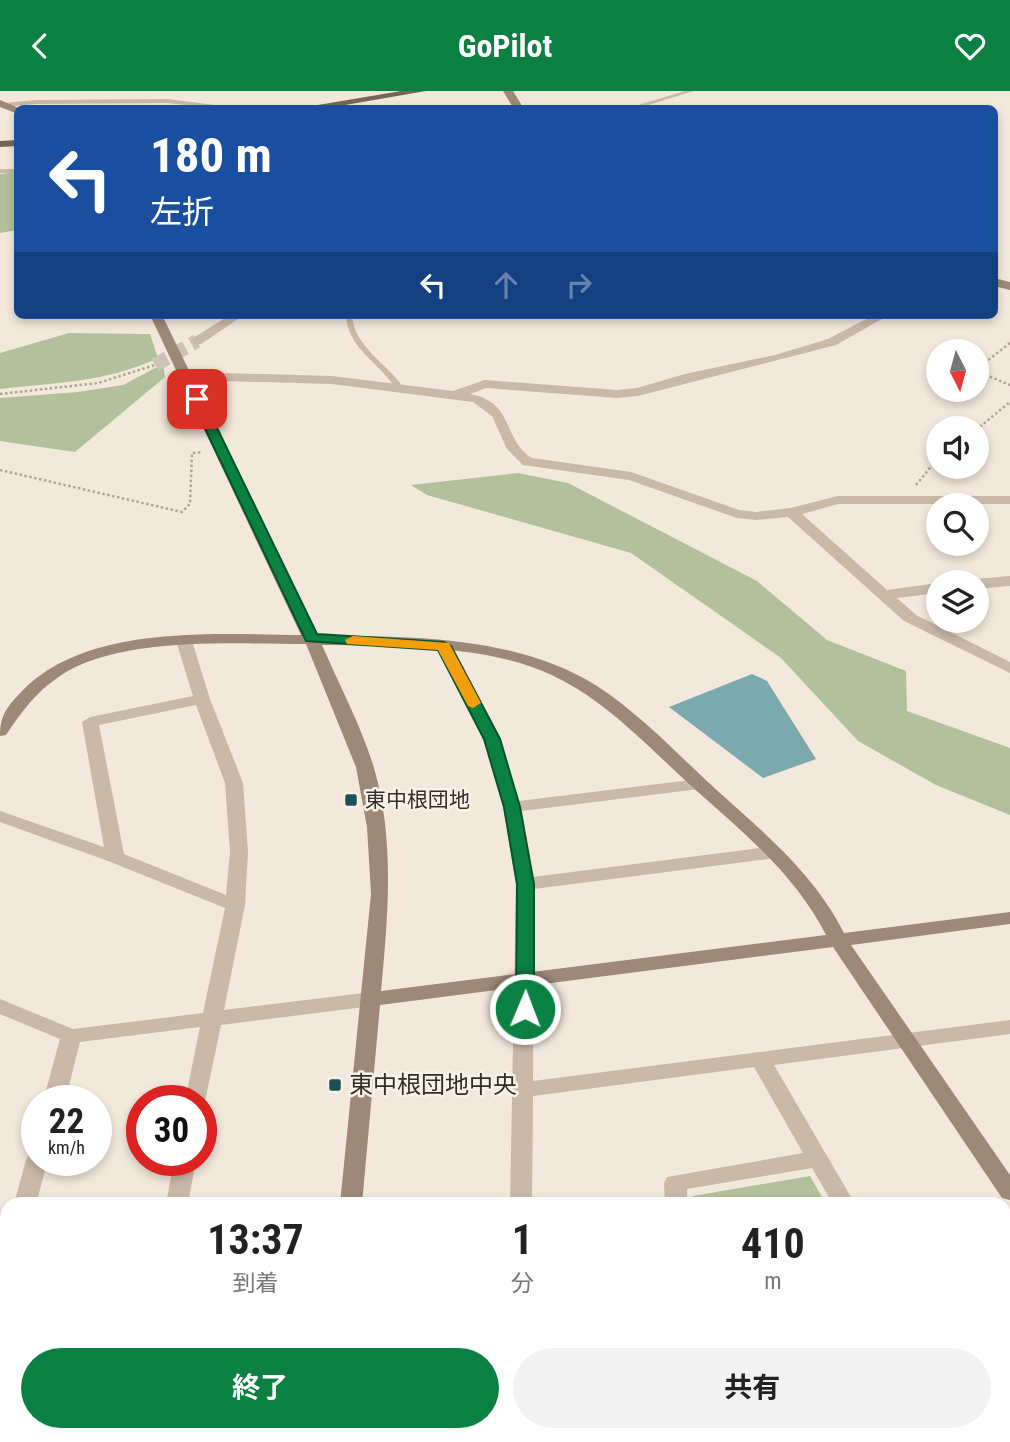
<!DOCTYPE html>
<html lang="ja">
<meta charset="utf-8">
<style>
:root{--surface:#fff;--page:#f2f2f2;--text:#222;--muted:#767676;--accent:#0b8043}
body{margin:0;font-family:"Roboto Condensed","Noto Sans JP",sans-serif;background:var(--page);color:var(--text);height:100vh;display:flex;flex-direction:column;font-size:26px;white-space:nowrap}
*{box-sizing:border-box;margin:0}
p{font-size:23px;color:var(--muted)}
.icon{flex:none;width:38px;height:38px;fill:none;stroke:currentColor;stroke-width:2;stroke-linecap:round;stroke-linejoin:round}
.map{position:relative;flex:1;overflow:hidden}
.details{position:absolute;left:0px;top:1106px;width:1012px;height:245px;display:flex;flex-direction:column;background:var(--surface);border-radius:21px 21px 0 0;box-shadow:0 4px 10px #0003}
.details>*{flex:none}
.guide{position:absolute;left:14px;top:14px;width:984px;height:214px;border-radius:10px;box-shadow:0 4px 10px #0003;background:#1a4fa0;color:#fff;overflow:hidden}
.needle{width:46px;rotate:174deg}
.tools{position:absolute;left:926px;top:248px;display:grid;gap:14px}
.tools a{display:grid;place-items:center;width:63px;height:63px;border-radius:50%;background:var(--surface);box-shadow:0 4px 10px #0003;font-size:35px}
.speed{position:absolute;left:21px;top:994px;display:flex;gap:14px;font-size:35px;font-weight:700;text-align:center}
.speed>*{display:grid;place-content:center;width:91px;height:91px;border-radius:50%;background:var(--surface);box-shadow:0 4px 10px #0003;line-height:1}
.speed small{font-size:18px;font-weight:400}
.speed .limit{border:10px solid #d22;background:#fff;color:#111}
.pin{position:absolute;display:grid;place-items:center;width:60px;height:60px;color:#fff;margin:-30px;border-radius:14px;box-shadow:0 4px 10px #0006}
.me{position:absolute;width:77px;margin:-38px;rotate:1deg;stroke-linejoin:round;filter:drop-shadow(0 0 5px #0008)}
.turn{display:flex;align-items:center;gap:24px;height:147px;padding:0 21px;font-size:32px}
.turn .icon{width:91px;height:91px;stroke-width:2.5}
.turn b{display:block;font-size:49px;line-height:60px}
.lanes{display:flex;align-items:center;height:66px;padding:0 21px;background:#0003;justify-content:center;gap:35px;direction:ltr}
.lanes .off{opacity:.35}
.eta{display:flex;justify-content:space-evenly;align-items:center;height:119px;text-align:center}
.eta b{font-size:42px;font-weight:700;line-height:49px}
.cta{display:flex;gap:14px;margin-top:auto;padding:14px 21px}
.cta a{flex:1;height:80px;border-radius:42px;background:var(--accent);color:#fff;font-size:28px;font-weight:700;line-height:80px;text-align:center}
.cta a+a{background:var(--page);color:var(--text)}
header{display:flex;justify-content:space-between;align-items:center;height:91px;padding:0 21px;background:var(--accent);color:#fff;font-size:32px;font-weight:700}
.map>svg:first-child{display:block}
.green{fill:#b3c09c}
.water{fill:#7baaae}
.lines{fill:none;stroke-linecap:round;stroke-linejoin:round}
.street-tunnel{stroke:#ccc3b8;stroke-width:14;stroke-dasharray:14 7;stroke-linecap:butt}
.path{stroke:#b5a392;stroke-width:2.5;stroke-dasharray:2.5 2.5;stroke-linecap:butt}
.lane{fill:#c9b9a8;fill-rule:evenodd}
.street{fill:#c9b9a8;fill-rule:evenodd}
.secondary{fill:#9d8879;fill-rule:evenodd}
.primary{fill:#786559;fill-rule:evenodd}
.route{fill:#0b8043;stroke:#07532c;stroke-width:2}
.slow{fill:#f59e0b}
.poi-dot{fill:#1e5157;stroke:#f9f2e8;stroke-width:2.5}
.labels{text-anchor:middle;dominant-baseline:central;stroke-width:5;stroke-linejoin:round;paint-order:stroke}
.poi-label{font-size:21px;fill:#362d28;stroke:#f9f2e8;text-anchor:start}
.near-poi-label{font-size:24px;fill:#362d28;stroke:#f9f2e8;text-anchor:start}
</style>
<header><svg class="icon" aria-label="back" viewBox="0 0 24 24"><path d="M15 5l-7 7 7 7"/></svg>GoPilot<svg class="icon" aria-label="heart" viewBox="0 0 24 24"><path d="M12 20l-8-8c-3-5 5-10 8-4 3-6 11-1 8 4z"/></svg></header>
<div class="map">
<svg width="1010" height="1351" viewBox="0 0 1010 1351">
<rect width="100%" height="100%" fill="#f2e8dc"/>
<path class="green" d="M17 81V139L0 142V83Z
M69 242 150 243 158 267C104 292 58 291 0 298V262Z
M163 273 165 286 75 361 0 350V307L78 301 123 294Z
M518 382 568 392 757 490 827 549 906 580 907 620 1010 657V724L936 694 858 650 781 567 631 462 427 404 411 394Z
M810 1085 826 1113H694L693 1105Z"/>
<path class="water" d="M752 583 767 590 816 668 763 687 669 616Z"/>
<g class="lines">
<path class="street-tunnel" d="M155 274 197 250"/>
<path class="path" d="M1010 252 982 274 979 281 1010 294
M0 303 98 292 155 274
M976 339 1010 311
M0 379 182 421 190 413 192 362 202 361
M916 394 938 367"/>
<path class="lane" d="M685 0H694L635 18H625Z
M167 8 247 18H224L167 12 36 13 3 16 0 14 3 12 36 9Z
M0 78H18V82H0Z
M346 224H352C354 256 386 271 403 296L402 298H396C380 272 347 257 346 224Z"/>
<path class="street" d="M230 224H244L201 253H193V247Z
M874 224H889L836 254 638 305 617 307 486 297 470 303C515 311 502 349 532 367L631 381 739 419 756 421 791 417 838 405H1010V413H838L802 423 887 499 938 492V502L897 507 916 524 1010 571V582L904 530 788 426 756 429 737 427 629 389 523 374 507 358 492 325 473 311 332 293 186 289 180 285 186 281 332 285 453 300 485 289 617 299 637 297 685 283 775 264 828 248Z
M1010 485V495L976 498V492H969L976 488Z
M184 545 192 550 210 608 243 692 248 761 245 814 224 919 372 901 379 903 382 908 379 913 372 915 221 934 204 1015 201 1016V1010H185L200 936 80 951 65 1010H43L60 948 0 923V908L73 938 203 922 225 817 108 770 0 731V720L104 756 82 631 90 626 193 605 176 550ZM196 614 225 692 230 761 226 804 124 763 99 634Z
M444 550 452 555 501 648 519 710 699 688 708 693 699 698 522 720 533 786 775 755 784 761 775 767 534 798 533 990 1010 929V943L774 974 855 1113H833L812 1077 687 1098V1113H665L664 1092 667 1086 803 1062 754 976 533 1005 532 1113H510L516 793 503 716 483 648 436 555Z
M37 1061V1069H48L36 1113H14L26 1069 29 1063Z
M174 1069H196L188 1113H166Z
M7 1170V1211L0 1213V1172Z
M120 1344H146L145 1351H119Z
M505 1344H531V1351H505Z
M675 1344H701V1351H675Z
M770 1344H818L814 1351H766Z
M968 1344H994L998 1351H972Z"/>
<path class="secondary" d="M503 0H513L524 18H514Z
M0 9 21 18H18V23L0 16Z
M994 187 1010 191V199L994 195Z
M150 224H162L318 544C410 546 516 544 597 595 642 624 681 667 721 703 767 744 816 786 844 842L1010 821V833L851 854 1010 1084V1109L1002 1107 833 856 380 914 362 1113H340L371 803 367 736 356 676 306 553C236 553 119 545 60 585 37 600 21 621 6 644L0 645C0 623 8 615 23 599 88 533 215 543 301 544ZM322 554C388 555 470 554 532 576 595 598 640 648 688 692 738 737 795 782 826 844L381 900C388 825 395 750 374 677 363 639 338 591 322 554Z
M314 1344H340V1351H314Z"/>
<path class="primary" d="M401 0H426L322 18H294Z
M18 49V55L0 56V50Z"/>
</g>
<path class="route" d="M197 304 203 308 317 543 444 551 451 555 500 648 520 716 534 793V918L532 922H519L516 918 517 793 504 716 484 648 438 559 306 550 191 308Z"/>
<path class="slow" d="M353 545 449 552 481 612 473 617 468 615 438 559 347 553 345 549Z"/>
<g class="poi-dot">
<rect x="344" y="702" width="14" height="14" rx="3.5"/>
<rect x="328" y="987" width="14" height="14" rx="3.5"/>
</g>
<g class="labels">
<g class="poi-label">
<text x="365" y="709">東中根団地</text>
</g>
<g class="near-poi-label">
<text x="349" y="994">東中根団地中央</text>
</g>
</g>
</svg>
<div class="tools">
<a><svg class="needle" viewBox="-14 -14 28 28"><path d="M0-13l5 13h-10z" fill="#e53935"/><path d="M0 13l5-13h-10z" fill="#767676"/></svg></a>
<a><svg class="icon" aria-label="sound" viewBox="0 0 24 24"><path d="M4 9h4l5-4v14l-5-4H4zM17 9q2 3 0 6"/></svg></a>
<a><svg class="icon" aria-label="search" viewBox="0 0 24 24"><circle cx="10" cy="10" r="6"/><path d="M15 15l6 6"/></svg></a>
<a><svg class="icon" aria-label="layers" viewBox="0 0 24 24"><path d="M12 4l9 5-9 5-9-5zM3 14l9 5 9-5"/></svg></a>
</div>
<div class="speed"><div>22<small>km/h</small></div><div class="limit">30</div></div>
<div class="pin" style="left:197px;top:308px;background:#d93025"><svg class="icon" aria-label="arrive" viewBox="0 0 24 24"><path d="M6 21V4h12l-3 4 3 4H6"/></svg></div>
<svg class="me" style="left:525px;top:918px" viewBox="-20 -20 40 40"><circle r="17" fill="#0b8043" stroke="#fff" stroke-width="3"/><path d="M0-11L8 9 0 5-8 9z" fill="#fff"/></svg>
<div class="guide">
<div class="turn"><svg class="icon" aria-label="left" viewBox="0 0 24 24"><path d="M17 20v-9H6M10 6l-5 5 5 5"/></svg><div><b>180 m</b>左折</div></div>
<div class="lanes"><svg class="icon" aria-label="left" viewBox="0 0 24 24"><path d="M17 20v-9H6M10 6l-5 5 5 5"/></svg><svg class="icon off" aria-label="ahead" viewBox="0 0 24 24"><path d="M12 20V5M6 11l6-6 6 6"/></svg><svg class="icon off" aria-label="right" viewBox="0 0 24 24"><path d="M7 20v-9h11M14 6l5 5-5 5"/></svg></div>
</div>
<section class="details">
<div class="eta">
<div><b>13:37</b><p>到着</p></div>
<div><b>1</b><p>分</p></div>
<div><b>410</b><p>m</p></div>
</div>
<div class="cta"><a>終了</a><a>共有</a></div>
</section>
</div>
